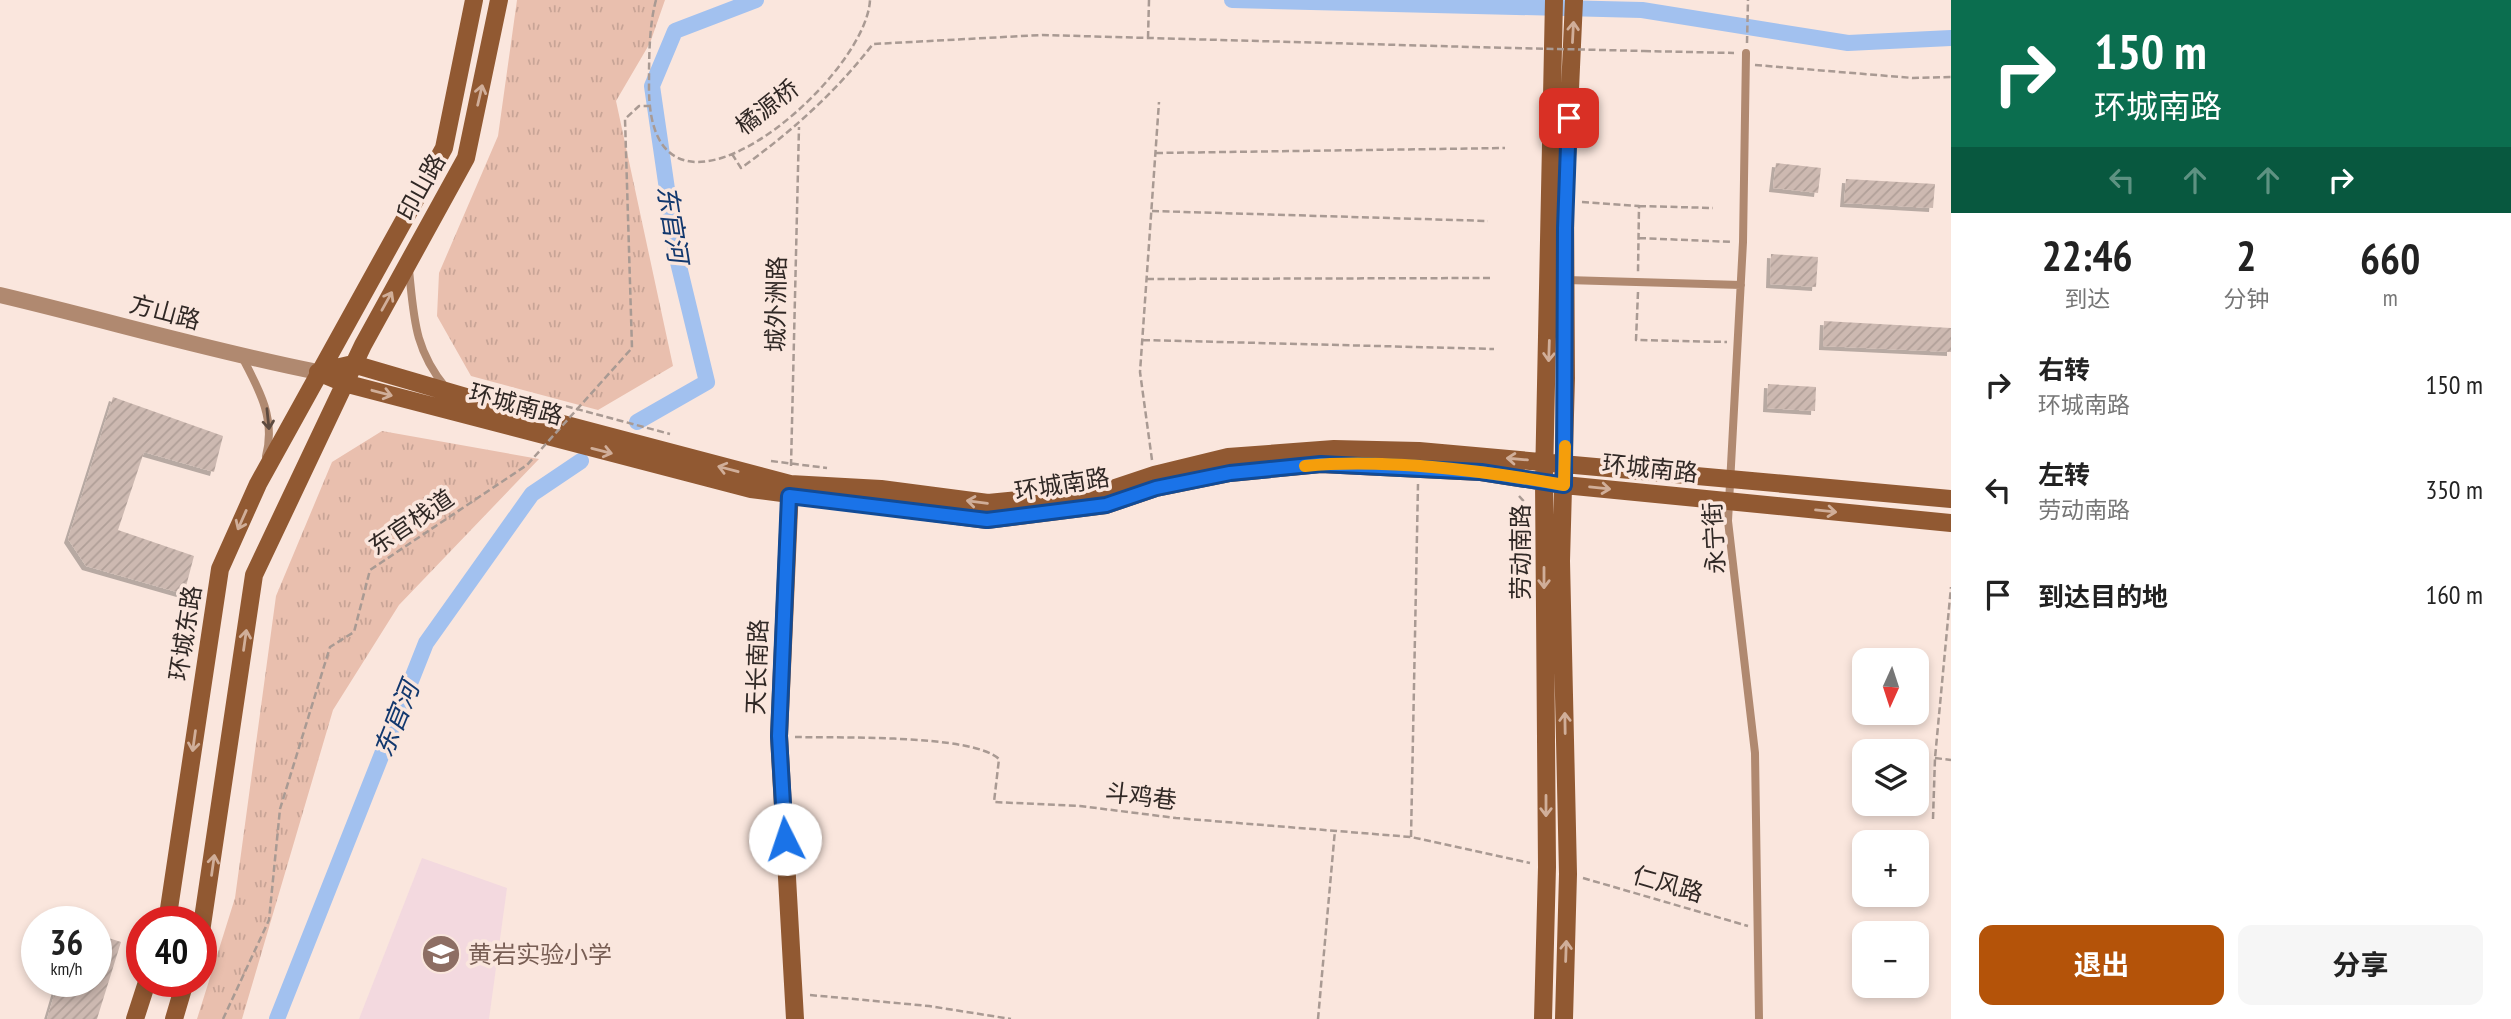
<!DOCTYPE html>
<html lang="zh">
<meta charset="utf-8">
<style>
:root{--surface:#fff;--page:#f6f6f6;--text:#222;--muted:#767676;--accent:#b45309}
body{margin:0;font-family:"PT Sans Narrow","Noto Sans SC",sans-serif;background:var(--page);color:var(--text);height:100vh;display:flex;flex-direction:column;font-size:26px;white-space:nowrap}
*{box-sizing:border-box;margin:0}
p{font-size:23px;color:var(--muted)}
.icon{flex:none;width:38px;height:38px;fill:none;stroke:currentColor;stroke-width:2;stroke-linecap:round;stroke-linejoin:round}
.map{position:relative;flex:1;overflow:hidden}
.sheet{display:flex;flex-direction:column;background:var(--surface);width:560px}
.sheet>*{flex:none}
.guide{background:#0b6e4f;color:#fff;overflow:hidden}
.needle{width:46px;rotate:183deg}
.controls{position:absolute;left:1852px;top:648px;display:grid;gap:14px}
.controls a{display:grid;place-items:center;width:77px;height:77px;border-radius:14px;background:var(--surface);box-shadow:0 4px 10px #0003;font-size:35px}
.speed{position:absolute;left:21px;top:906px;display:flex;gap:14px;font-size:35px;font-weight:700;text-align:center}
.speed>*{display:grid;place-content:center;width:91px;height:91px;border-radius:50%;background:var(--surface);box-shadow:0 4px 10px #0003;line-height:1}
.speed small{font-size:18px;font-weight:400}
.speed .limit{border:10px solid #d22;background:#fff;color:#111}
.pin{position:absolute;display:grid;place-items:center;width:60px;height:60px;color:#fff;margin:-30px;border-radius:14px;box-shadow:0 4px 10px #0006}
.me{position:absolute;width:77px;margin:-38px;rotate:356deg;stroke-linejoin:round;filter:drop-shadow(0 0 5px #0008)}
.turn{display:flex;align-items:center;gap:24px;height:147px;padding:0 28px;font-size:32px}
.turn .icon{width:91px;height:91px;stroke-width:2.5}
.turn b{display:block;font-size:49px;line-height:60px}
.lanes{display:flex;align-items:center;height:66px;padding:0 28px;background:#0003;justify-content:center;gap:35px;direction:ltr}
.lanes .off{opacity:.35}
.eta{display:flex;justify-content:space-evenly;align-items:center;height:119px;text-align:center}
.eta b{font-size:42px;font-weight:700;line-height:49px}
.action{display:flex;gap:14px;margin-top:auto;padding:14px 28px}
.action a{flex:1;height:80px;border-radius:14px;background:var(--accent);color:#fff;font-size:28px;font-weight:700;line-height:80px;text-align:center}
.action a+a{background:var(--page);color:var(--text)}
ul{padding:0;list-style:none}
li{display:flex;align-items:center;gap:21px;height:105px;padding:0 28px}
li div{flex:1}
li b{display:block;font-size:26px}
li em{font-style:normal}
main{display:flex;flex:1;min-height:0}
.map>svg:first-child{display:block}
.education{fill:#f3d9df}
.grass{fill:url(#grass-tufts)}
.lines{fill:none;stroke-linecap:round;stroke-linejoin:round}
.canal{stroke:#a2c1ef;stroke-width:16}
.building{fill:url(#building-hatch);filter:url(#shadow)}
.path{stroke:#a99a93;stroke-width:2.5;stroke-dasharray:7 3.5;stroke-linecap:butt}
.lane{stroke:#b08970;stroke-width:8}
.street{stroke:#b08970;stroke-width:16}
.secondary{stroke:#915932;stroke-width:18}
.path-bridge{stroke:#a99a93;stroke-width:2.5;stroke-dasharray:7 3.5;stroke-linecap:butt}
.oneway{stroke:#d0ae99}
.oneway2{stroke:#5d4a3f}
.route-casing{stroke:#114b97;stroke-width:18}
.route{stroke:#1a73e8;stroke-width:12}
.slow{stroke:#f59e0b;stroke-width:12}
.labels{text-anchor:middle;dominant-baseline:central;stroke-width:7;stroke-linejoin:round;paint-order:stroke}
.street-label{font-size:24px;fill:#302825;stroke:#fae6dd}
.education-label{font-size:24px;fill:#785e54;stroke:#fae6dd;text-anchor:start}
.water-label{font-size:26px;font-style:italic;fill:#12386e;stroke:#fae6dd}
</style>
<main>
<div class="map">
<svg width="1951" height="1019" viewBox="0 0 1951 1019">
<defs>
<pattern id="grass-tufts" width="24" height="20" patternUnits="userSpaceOnUse" patternTransform="scale(1.75)"><rect width="24" height="20" fill="#e9bfae"/><path d="M3 7l-1-3M5 7V3M7 7l1-3M15 17l-1-3M17 17v-4M19 17l1-3" fill="none" stroke="#c8a496"/></pattern>
<pattern id="building-hatch" width="6" height="6" patternUnits="userSpaceOnUse" patternTransform="scale(1.75)"><rect width="6" height="6" fill="#cdb9b1"/><path d="M-1 1l2-2M0 6l6-6M5 7l2-2" fill="none" stroke="#b09f98"/></pattern>
<filter id="shadow"><feDropShadow dx="-4" dy="4" stdDeviation="0" flood-color="#0004"/></filter>
</defs>
<rect width="100%" height="100%" fill="#fae6dd"/>
<path class="education" d="M422 858 507 888 489 1019H359Z"/>
<path class="grass" d="M517 0H665L650 43 616 101 673 366 598 410 471 376 437 316 439 273 498 136Z
M382 431 539 459 399 605 333 710 242 1019H197L235 898 276 596 332 462Z"/>
<g class="lines">
<path class="canal" d="M1232 0 1642 10 1848 43 1951 38
M637 422 707 382 677 258 652 86 675 31 756 0
M277 1019 426 643 532 494 581 461"/>
</g>
<path class="building" d="M1776 163 1821 168 1818 193 1773 188Z
M1846 179 1935 184 1933 208 1844 203Z
M1771 254 1818 257 1816 287 1770 284Z
M1824 321 1951 328V352L1823 346Z
M1768 384 1816 387 1815 411 1767 408Z
M113 397 223 436 214 472 144 452 118 530 194 556 184 594 86 566 68 539Z
M96 934 121 942 97 1019H47L58 982H96Z"/>
<g class="lines">
<path class="path" d="M656 0C649 26 649 58 649 85 647 266 866 82 870 0
M1148 38 1149 0
M1747 43 1748 0
M1644 51 1734 53
M1755 65 1913 78 1951 77
M1156 153 1505 148
M732 154 741 168C791 132 834 94 873 44L1042 35 1473 47
M1582 202 1639 206 1638 272
M1639 206 1713 208
M1152 211 1488 221
M1639 238 1733 242
M1147 279 1490 278
M1638 292 1636 340 1727 342
M1143 340 1494 349
M526 398 528 396 670 434
M1152 460 1140 372 1159 102
M771 461 827 468
M791 466 799 127
M1519 496 1528 506
M795 737C835 738 973 734 999 759L994 802 1080 806 1176 818 1411 837 1530 863
M1935 758 1951 760
M1933 819 1935 758 1951 587
M1411 837 1418 484
M1583 878 1748 926
M810 995 929 1006 1011 1019
M1318 1019 1335 830"/>
<path class="lane" d="M1746 53 1743 242 1728 521 1755 753 1759 1019
M409 270C414 318 414 349 446 388
M1566 280 1741 285
M242 357C259 389 276 419 266 456"/>
<path class="street" d="M0 295C106 320 211 351 318 372"/>
<path class="secondary" d="M318 372 344 383 751 489 987 520 1106 505 1156 488 1230 473 1321 464 1481 472 1564 485 1951 523
M318 372 353 364 517 412 790 484 881 489 988 503 1106 491 1154 475 1228 457 1334 449 1419 451 1951 499
M790 487 779 736 795 1019
M167 922 220 569 258 484 444 148 474 0
M201 932 254 575 363 345 466 158 499 0
M135 1019 147 982
M174 1019 185 982
M1543 1019 1547 867 1544 481 1554 0
M1564 1019 1568 874 1561 561 1566 378 1565 201 1574 0"/>
<path class="path-bridge" d="M1473 47 1644 51
M223 1019 269 920 280 809 330 647 354 632 370 570 527 465 632 348 625 119 639 106H649"/>
</g>
<defs><path id="oneway-shaft" d="M-6 0H5M1.5-3L5.5 0L1.5 3" fill="none" stroke-width="1.6" stroke-linecap="round" stroke-linejoin="round" transform="scale(1.75)"/></defs>
<g class="oneway">
<use href="#oneway-shaft" transform="translate(1573 32) rotate(-87)"/>
<use href="#oneway-shaft" transform="translate(480 95) rotate(-77)"/>
<use href="#oneway-shaft" transform="translate(387 301) rotate(-61)"/>
<use href="#oneway-shaft" transform="translate(1549 351) rotate(92)"/>
<use href="#oneway-shaft" transform="translate(382 393) rotate(15)"/>
<use href="#oneway-shaft" transform="translate(602 451) rotate(14)"/>
<use href="#oneway-shaft" transform="translate(1517 459) rotate(-175)"/>
<use href="#oneway-shaft" transform="translate(728 469) rotate(-165)"/>
<use href="#oneway-shaft" transform="translate(1600 488) rotate(6)"/>
<use href="#oneway-shaft" transform="translate(977 502) rotate(-173)"/>
<use href="#oneway-shaft" transform="translate(1826 511) rotate(6)"/>
<use href="#oneway-shaft" transform="translate(242 520) rotate(114)"/>
<use href="#oneway-shaft" transform="translate(1544 578) rotate(90)"/>
<use href="#oneway-shaft" transform="translate(245 640) rotate(-82)"/>
<use href="#oneway-shaft" transform="translate(1565 723) rotate(-91)"/>
<use href="#oneway-shaft" transform="translate(194 741) rotate(98)"/>
<use href="#oneway-shaft" transform="translate(1546 806) rotate(90)"/>
<use href="#oneway-shaft" transform="translate(213 865) rotate(-82)"/>
<use href="#oneway-shaft" transform="translate(1566 951) rotate(-88)"/>
</g>
<use class="oneway2" href="#oneway-shaft" transform="translate(268 419) rotate(84)"/>
<g class="lines">
<g class="route-casing">
<path id="route" d="M785 839 779 736 789 496 987 520 1106 505 1156 488 1230 473 1321 464 1481 472 1564 485 1565 228 1569 118"/>
</g>
<use href="#route" class="route"/>
<path class="slow" d="M1305 466C1383 458 1487 471 1564 485L1565 446"/>
</g>
<defs>
<g id="school-disc" transform="scale(2.0125)"><circle r="9.5" fill="#8d6e63" stroke="#fae6dd"/><path d="M0-5L7-2L0 1L-7-2ZM-4 1L0 2.5L4 1V4Q0 6-4 4Z" fill="#fff"/></g>
</defs>
<g fill-rule="evenodd">
<use href="#school-disc" x="441" y="954"/>
</g>
<g class="labels">
<g class="street-label">
<text transform="translate(767 107) rotate(-38)">橘源桥</text>
<text transform="translate(421 187) rotate(-61)">印山路</text>
<text transform="translate(776 304) rotate(-89)">城外洲路</text>
<text transform="translate(165 312) rotate(15)">方山路</text>
<text transform="translate(516 404) rotate(15)">环城南路</text>
<text transform="translate(1650 468) rotate(6)">环城南路</text>
<text transform="translate(1062 484) rotate(-9)">环城南路</text>
<text transform="translate(411 522) rotate(-34)">东官栈道</text>
<text transform="translate(1714 538) rotate(-93)">永宁街</text>
<text transform="translate(1520 552) rotate(-90)">劳动南路</text>
<text transform="translate(185 633) rotate(-81)">环城东路</text>
<text transform="translate(757 667) rotate(-88)">天长南路</text>
<text transform="translate(1141 796) rotate(7)">斗鸡巷</text>
<text transform="translate(1668 884) rotate(16)">仁风路</text>
</g>
<g class="education-label">
<text x="468" y="954">黄岩实验小学</text>
</g>
<g class="water-label">
<text transform="translate(673 224) rotate(81)">东官河</text>
<text transform="translate(396 719) rotate(-68)">东官河</text>
</g>
</g>
</svg>
<div class="controls">
<a><svg class="needle" viewBox="-14 -14 28 28"><path d="M0-13l5 13h-10z" fill="#e53935"/><path d="M0 13l5-13h-10z" fill="#767676"/></svg></a>
<a><svg class="icon" aria-label="layers" viewBox="0 0 24 24"><path d="M12 4l9 5-9 5-9-5zM3 14l9 5 9-5"/></svg></a>
<a>+</a>
<a>−</a>
</div>
<div class="speed"><div>36<small>km/h</small></div><div class="limit">40</div></div>
<div class="pin" style="left:1569px;top:118px;background:#d93025"><svg class="icon" aria-label="arrive" viewBox="0 0 24 24"><path d="M6 21V4h12l-3 4 3 4H6"/></svg></div>
<svg class="me" style="left:785px;top:839px" viewBox="-20 -20 40 40"><circle r="19" fill="#fff"/><path d="M0-13L10 11 0 6-10 11z" fill="#1a73e8"/></svg>
</div>
<section class="sheet">
<div class="guide">
<div class="turn"><svg class="icon" aria-label="right" viewBox="0 0 24 24"><path d="M7 20v-9h11M14 6l5 5-5 5"/></svg><div><b>150 m</b>环城南路</div></div>
<div class="lanes"><svg class="icon off" aria-label="left" viewBox="0 0 24 24"><path d="M17 20v-9H6M10 6l-5 5 5 5"/></svg><svg class="icon off" aria-label="ahead" viewBox="0 0 24 24"><path d="M12 20V5M6 11l6-6 6 6"/></svg><svg class="icon off" aria-label="ahead" viewBox="0 0 24 24"><path d="M12 20V5M6 11l6-6 6 6"/></svg><svg class="icon" aria-label="right" viewBox="0 0 24 24"><path d="M7 20v-9h11M14 6l5 5-5 5"/></svg></div>
</div>
<div class="eta">
<div><b>22:46</b><p>到达</p></div>
<div><b>2</b><p>分钟</p></div>
<div><b>660</b><p>m</p></div>
</div>
<ul>
<li><svg class="icon" aria-label="right" viewBox="0 0 24 24"><path d="M7 20v-9h11M14 6l5 5-5 5"/></svg><div><b>右转</b><p>环城南路</p></div><em>150 m</em></li>
<li><svg class="icon" aria-label="left" viewBox="0 0 24 24"><path d="M17 20v-9H6M10 6l-5 5 5 5"/></svg><div><b>左转</b><p>劳动南路</p></div><em>350 m</em></li>
<li><svg class="icon" aria-label="arrive" viewBox="0 0 24 24"><path d="M6 21V4h12l-3 4 3 4H6"/></svg><div><b>到达目的地</b></div><em>160 m</em></li>
</ul>
<div class="action"><a>退出</a><a>分享</a></div>
</section>
</main>
